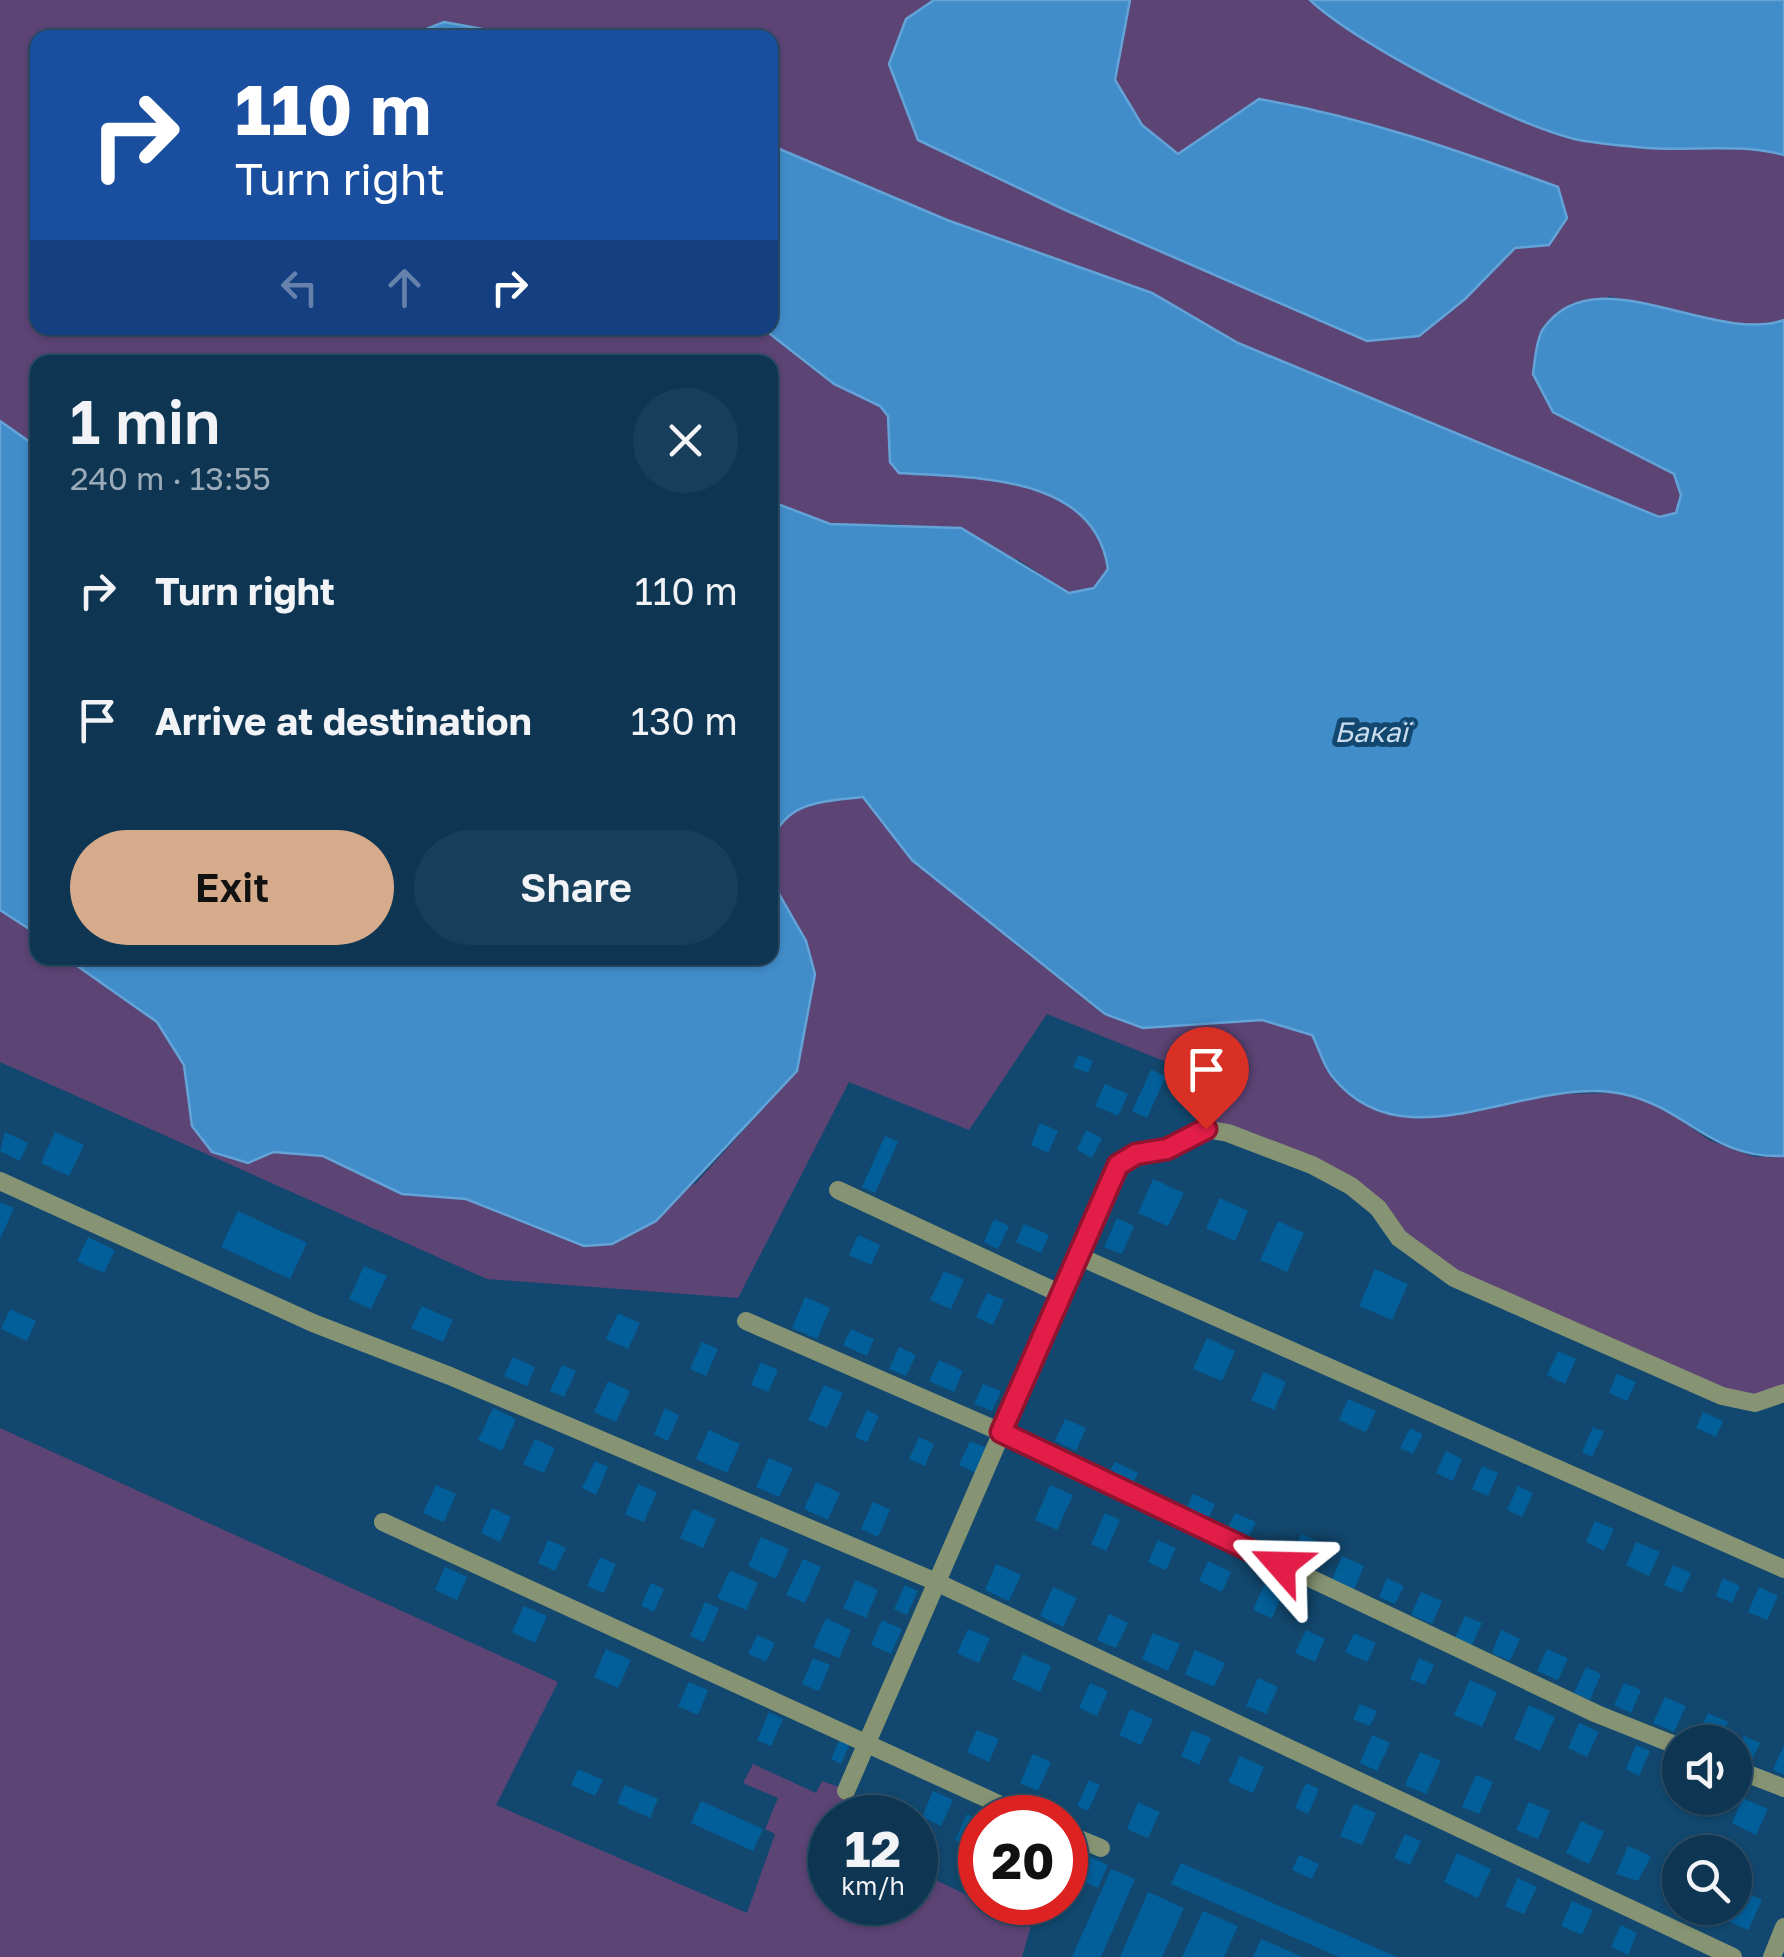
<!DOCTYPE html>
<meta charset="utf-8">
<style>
:root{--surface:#0e3653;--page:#173e5a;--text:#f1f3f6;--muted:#9babb8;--line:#2e506a;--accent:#d6ab8b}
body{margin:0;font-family:"Golos Text",sans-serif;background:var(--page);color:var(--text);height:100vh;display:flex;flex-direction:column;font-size:38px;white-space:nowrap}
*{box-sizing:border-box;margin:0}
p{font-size:32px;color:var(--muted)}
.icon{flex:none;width:55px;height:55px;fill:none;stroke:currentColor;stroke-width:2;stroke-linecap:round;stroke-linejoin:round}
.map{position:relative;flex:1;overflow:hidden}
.details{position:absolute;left:30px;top:355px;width:748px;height:610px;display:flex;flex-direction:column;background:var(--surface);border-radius:20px;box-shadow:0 2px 8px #0004,0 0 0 2px var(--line)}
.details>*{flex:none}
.guide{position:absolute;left:30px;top:30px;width:748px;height:305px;border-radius:20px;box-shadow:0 2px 8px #0004,0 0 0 2px var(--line);background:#1a4fa0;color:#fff;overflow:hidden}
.fabs{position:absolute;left:1662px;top:1725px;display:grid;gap:20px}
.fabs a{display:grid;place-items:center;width:90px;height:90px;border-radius:50%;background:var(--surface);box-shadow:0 2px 8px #0004,0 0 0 2px var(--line);font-size:50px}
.speed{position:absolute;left:808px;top:1795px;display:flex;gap:20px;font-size:50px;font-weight:700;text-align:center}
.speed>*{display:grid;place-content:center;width:130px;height:130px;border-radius:50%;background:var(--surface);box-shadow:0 2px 8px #0004,0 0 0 2px var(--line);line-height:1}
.speed small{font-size:25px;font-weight:400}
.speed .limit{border:15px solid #d22;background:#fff;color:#111}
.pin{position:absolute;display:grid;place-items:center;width:85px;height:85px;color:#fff;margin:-102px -42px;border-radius:50% 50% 50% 0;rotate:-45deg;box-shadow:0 0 10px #0007}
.pin .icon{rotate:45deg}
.me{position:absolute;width:110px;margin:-55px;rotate:295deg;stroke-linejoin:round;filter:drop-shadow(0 0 8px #0008)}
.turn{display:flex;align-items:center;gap:35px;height:210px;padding:0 40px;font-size:45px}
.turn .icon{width:130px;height:130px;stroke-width:2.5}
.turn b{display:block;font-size:70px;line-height:85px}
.lanes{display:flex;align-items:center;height:95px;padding:0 40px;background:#0003;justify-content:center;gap:50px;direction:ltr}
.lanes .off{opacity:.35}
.round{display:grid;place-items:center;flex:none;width:105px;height:105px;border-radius:52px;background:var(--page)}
.overview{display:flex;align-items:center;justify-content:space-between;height:170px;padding:0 40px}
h1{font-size:60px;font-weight:600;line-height:75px}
.cta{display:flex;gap:20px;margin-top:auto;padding:20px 40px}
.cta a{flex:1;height:115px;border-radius:60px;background:var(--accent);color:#111;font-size:40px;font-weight:600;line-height:115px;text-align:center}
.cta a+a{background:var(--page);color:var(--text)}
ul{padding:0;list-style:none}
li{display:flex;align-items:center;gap:30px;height:130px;padding:0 40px}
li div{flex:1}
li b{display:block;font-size:38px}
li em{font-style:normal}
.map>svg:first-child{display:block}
.green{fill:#5c4475}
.water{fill:#418dca;stroke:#64a3d7;stroke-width:2.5}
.building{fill:#035f99}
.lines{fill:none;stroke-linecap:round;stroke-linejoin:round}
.minor{stroke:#879473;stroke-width:18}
.route-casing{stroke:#92132f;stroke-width:25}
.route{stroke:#e11d48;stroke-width:18}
.labels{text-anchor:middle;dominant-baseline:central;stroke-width:10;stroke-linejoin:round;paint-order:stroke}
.water-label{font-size:28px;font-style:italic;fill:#cbdded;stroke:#12486f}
</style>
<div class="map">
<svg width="1784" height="1957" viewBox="0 0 1784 1957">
<rect width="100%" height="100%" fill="#12486f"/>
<path class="green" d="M0 0H934L906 19 918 140 1065 210 1367 341 1419 336 1465 299 1515 248 1259 99 1178 154 1142 125 1115 80 1130 0H1310C1359 46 1513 125 1579 140 1601 144 1625 146 1647 148 1693 151 1740 143 1784 155V320L1743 328 1609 296 1553 412 1674 474 1681 495 1676 513 1659 517 1238 343 1152 293 947 220 770 145V38H518L444 22 406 38H38V328H766L834 384 880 406 888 416 890 462 899 473C974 478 1095 474 1108 569L1094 588 1069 593 1017 559 896 524H830L770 501V362H38L37 447 0 421Z
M863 797 912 860 1105 1014 1143 1028 1262 1020 1312 1035 1330 1074 1352 1097 1420 1119 1552 1094 1619 1093 1659 1105 1709 1140 1755 1157 1784 1156V1393L1755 1403 1454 1278 1351 1186 1206 1129 1164 1061 1047 1014 969 1130 849 1082 738 1298 487 1279 0 1062V910L37 934 38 958H66L157 1022 184 1065 192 1126 248 1163 273 1152 323 1156 402 1194 466 1199 584 1246 696 1183 797 1071 806 941 772 889 770 843 780 820 811 803Z
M0 1428 558 1682 496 1805 747 1913 775 1834 765 1829 778 1798 743 1783 753 1764 816 1793 822 1781 855 1793 845 1817 830 1818V1902H915V1870L1031 1926 1022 1957H0Z"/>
<path class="water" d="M934 0H1130L1115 80 1142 125 1178 154 1259 99C1363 117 1460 151 1558 187L1567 218 1549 245 1515 248 1465 299 1419 336 1367 341 1065 210 918 140 889 64 906 19Z
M1310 0H1784V155C1740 143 1693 151 1647 148 1625 146 1601 144 1579 140 1513 125 1359 46 1310 0Z
M444 22 510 34 518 37H406Z
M770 145 947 220 1152 293 1238 343 1659 517 1676 513 1681 495 1674 474 1553 412 1533 374C1535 361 1536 340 1543 329 1595 254 1711 345 1784 320V1156C1711 1159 1687 1108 1623 1094 1528 1073 1405 1169 1332 1076 1323 1065 1319 1048 1312 1035L1262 1020 1143 1028 1105 1014 912 860 863 797C821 802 788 800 770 843V501L830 524 961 528 1069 593 1094 588 1108 569C1095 474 974 478 899 473L890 462 888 416 880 406 834 384 770 334 766 328H770Z
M0 421 37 447V934L0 910Z
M770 878 806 941 815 974 797 1071 656 1221 612 1244 584 1246 466 1199 402 1194 323 1156 273 1152 248 1163 212 1152 192 1126 184 1065 157 1022 66 958H770Z"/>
<path class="building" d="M1079 1055 1093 1061 1088 1073 1073 1067Z
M1151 1070 1166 1076 1147 1118 1132 1111Z
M1105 1084 1128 1094 1118 1116 1095 1106Z
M1040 1123 1058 1131 1048 1153 1031 1145Z
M1086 1130 1102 1138 1092 1158 1077 1150Z
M5 1132 28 1143 20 1161 0 1151Z
M55 1132 84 1145 69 1176 41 1163Z
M885 1136 898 1142 875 1193 862 1187Z
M1153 1179 1184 1193 1168 1226 1138 1213Z
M1220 1198 1248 1211 1235 1241 1206 1228Z
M0 1202 14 1208 0 1239Z
M238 1211 307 1243 290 1279 221 1247Z
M1117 1218 1134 1226 1122 1254 1104 1247Z
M994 1219 1009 1226 998 1249 984 1242Z
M1278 1221 1304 1233 1287 1272 1260 1260Z
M1024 1224 1049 1235 1041 1253 1016 1242Z
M858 1235 880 1245 871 1265 849 1255Z
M88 1237 115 1250 104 1273 77 1261Z
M364 1266 387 1276 371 1309 349 1299Z
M1375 1269 1408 1284 1392 1320 1359 1306Z
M944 1271 964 1280 951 1309 930 1300Z
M987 1293 1004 1300 993 1325 976 1317Z
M805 1297 830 1308 817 1339 792 1328Z
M422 1306 453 1320 443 1342 411 1328Z
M10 1309 36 1321 27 1341 1 1329Z
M618 1313 640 1323 628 1349 606 1339Z
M851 1329 874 1339 867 1356 843 1345Z
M1207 1338 1235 1351 1222 1381 1193 1369Z
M702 1342 718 1349 706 1376 690 1369Z
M899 1347 916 1355 906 1376 889 1369Z
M1558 1351 1576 1359 1565 1384 1547 1375Z
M513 1357 535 1367 527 1386 504 1376Z
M939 1360 963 1371 954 1392 929 1381Z
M761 1362 778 1370 768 1392 751 1385Z
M562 1365 576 1371 564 1397 550 1391Z
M1264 1372 1286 1382 1274 1410 1251 1400Z
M1617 1374 1636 1382 1627 1401 1609 1393Z
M608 1381 630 1391 616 1422 594 1412Z
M983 1384 1001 1391 992 1411 974 1404Z
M824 1385 843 1393 827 1428 808 1420Z
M1348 1399 1376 1411 1366 1432 1339 1420Z
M493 1408 516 1419 502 1451 478 1440Z
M665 1408 679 1415 668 1441 654 1434Z
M867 1410 879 1416 867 1442 855 1437Z
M1703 1412 1723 1421 1716 1437 1696 1428Z
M1065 1419 1086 1428 1076 1451 1055 1441Z
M1593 1427 1604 1432 1592 1457 1582 1452Z
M1410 1428 1423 1434 1413 1454 1400 1448Z
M709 1430 740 1444 727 1473 696 1459Z
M919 1437 934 1444 925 1466 909 1459Z
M535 1439 555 1448 544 1473 523 1464Z
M970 1441 987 1448 976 1473 959 1465Z
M1446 1451 1462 1459 1453 1481 1436 1473Z
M769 1458 793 1468 779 1497 756 1487Z
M595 1461 608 1467 596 1495 582 1488Z
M1115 1462 1138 1473 1130 1491 1106 1480Z
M1482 1466 1498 1473 1488 1496 1472 1489Z
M816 1482 840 1493 828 1520 804 1509Z
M638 1484 657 1492 644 1522 625 1514Z
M436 1485 456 1494 444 1522 423 1513Z
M1050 1485 1073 1495 1057 1530 1035 1520Z
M1518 1486 1533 1493 1522 1517 1507 1510Z
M1193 1494 1215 1504 1207 1522 1185 1512Z
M873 1502 890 1510 878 1537 861 1529Z
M492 1508 511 1517 500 1542 481 1533Z
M693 1509 716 1519 703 1548 680 1538Z
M1105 1513 1120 1520 1106 1551 1091 1544Z
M1235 1513 1256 1522 1246 1543 1225 1534Z
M1595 1521 1614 1529 1604 1551 1586 1542Z
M1301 1534 1319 1542 1308 1566 1291 1558Z
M761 1537 789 1549 776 1579 748 1566Z
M548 1540 566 1548 555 1571 538 1563Z
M1158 1540 1176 1548 1166 1570 1148 1562Z
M1636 1542 1660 1552 1649 1576 1626 1565Z
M1342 1556 1364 1566 1353 1592 1331 1582Z
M600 1557 616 1564 604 1593 587 1586Z
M803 1559 821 1567 805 1603 786 1595Z
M1208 1561 1231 1572 1222 1592 1199 1581Z
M996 1564 1021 1575 1009 1601 985 1590Z
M1673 1565 1691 1573 1682 1593 1664 1585Z
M445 1567 467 1577 457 1600 435 1590Z
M730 1570 758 1583 746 1610 717 1598Z
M1387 1578 1404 1586 1395 1604 1379 1597Z
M1723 1578 1740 1586 1732 1603 1716 1596Z
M856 1580 878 1590 866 1618 843 1608Z
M651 1583 664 1589 654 1612 641 1606Z
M905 1585 918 1591 907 1615 894 1609Z
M1264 1585 1283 1593 1272 1618 1253 1610Z
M1053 1587 1077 1598 1063 1627 1040 1616Z
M1759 1587 1778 1596 1767 1620 1748 1612Z
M1421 1592 1442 1601 1432 1624 1411 1615Z
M705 1602 719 1608 704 1642 690 1636Z
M524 1606 547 1616 535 1643 512 1632Z
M1109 1614 1128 1623 1116 1648 1097 1640Z
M1465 1616 1482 1623 1471 1647 1454 1640Z
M826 1618 851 1630 839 1658 813 1647Z
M882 1620 902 1629 891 1654 871 1645Z
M968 1629 990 1638 979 1663 957 1653Z
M1306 1630 1325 1639 1315 1662 1295 1653Z
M1501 1630 1520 1639 1510 1661 1492 1653Z
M1153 1633 1180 1644 1168 1671 1142 1659Z
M1354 1633 1376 1643 1367 1662 1345 1652Z
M757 1635 775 1643 766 1662 748 1654Z
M606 1649 631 1660 618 1688 594 1677Z
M1547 1649 1568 1658 1558 1680 1537 1671Z
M1195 1650 1225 1663 1214 1687 1185 1674Z
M1023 1654 1051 1666 1040 1692 1012 1679Z
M813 1658 830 1665 819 1691 802 1684Z
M1419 1658 1434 1665 1425 1685 1410 1679Z
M1586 1667 1601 1674 1590 1700 1574 1693Z
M1258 1678 1278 1687 1266 1714 1246 1706Z
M1470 1680 1497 1692 1482 1727 1454 1715Z
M689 1682 708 1690 698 1715 678 1706Z
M1090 1683 1108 1691 1097 1716 1079 1708Z
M1624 1683 1641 1690 1631 1713 1614 1705Z
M1665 1697 1686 1706 1674 1732 1653 1723Z
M1360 1704 1377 1711 1370 1726 1353 1719Z
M1529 1705 1555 1717 1540 1751 1514 1739Z
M1130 1709 1153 1719 1141 1745 1119 1735Z
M769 1712 783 1719 771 1746 757 1740Z
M1708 1713 1728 1722 1719 1742H1695Z
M1579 1723 1599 1732 1587 1757 1568 1748Z
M977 1730 999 1739 989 1762 967 1752Z
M1192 1730 1211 1738 1199 1765 1181 1756Z
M842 1734 852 1739 841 1764 831 1759Z
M1372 1735 1390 1743 1377 1771 1360 1763Z
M1744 1736 1760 1743 1749 1766 1735 1760Z
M1636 1745 1650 1751 1639 1776 1626 1769Z
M1784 1745V1775L1773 1770Z
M1420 1752 1441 1761 1426 1794 1405 1785Z
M1033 1754 1051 1762 1038 1791 1020 1783Z
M1240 1756 1264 1767 1253 1793 1228 1782Z
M578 1769 603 1780 595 1796 571 1785Z
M1476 1775 1493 1782 1479 1814 1462 1807Z
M1089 1780 1100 1785 1088 1811 1077 1806Z
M1306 1783 1319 1789 1308 1814 1295 1808Z
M625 1785 658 1799 650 1818 617 1803Z
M933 1791 953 1800 941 1826 922 1817Z
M1677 1798H1700L1693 1813 1674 1805Z
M1743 1798 1768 1809 1756 1835 1732 1823Z
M896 1800 918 1809 914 1818H888Z
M701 1801 763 1829 753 1851 691 1823Z
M1138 1802 1160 1812 1148 1838 1127 1829Z
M1529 1802 1550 1811 1538 1839 1516 1830Z
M1354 1804 1376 1813 1362 1845 1340 1836Z
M967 1814 980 1820 971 1847 955 1840Z
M1581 1821 1604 1832 1589 1864 1566 1853Z
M1405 1834 1421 1841 1410 1865 1394 1858Z
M1628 1846 1651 1856 1638 1881 1616 1874Z
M1077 1851 1108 1865 1098 1888 1067 1874Z
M1457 1853 1491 1869 1478 1898 1444 1882Z
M1299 1855 1319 1864 1312 1879 1292 1870Z
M1181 1863 1397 1957H1339L1171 1884Z
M1111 1869 1135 1879 1101 1957H1072Z
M1518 1878 1537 1887 1524 1914 1505 1906Z
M1738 1889 1762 1900 1748 1930 1725 1920 1730 1908H1735Z
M1148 1892 1184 1908 1162 1957H1120Z
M1572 1901 1593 1910 1582 1935 1561 1926Z
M1203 1911 1238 1926 1224 1957H1182Z
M1621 1925 1637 1933 1628 1955 1611 1947Z
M1261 1939 1303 1957H1253Z"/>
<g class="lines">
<path class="minor" d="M0 1181 313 1323 450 1376 934 1581 1733 1957
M838 1190 1063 1295
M1078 1256 1784 1569
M746 1321 1001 1432 1597 1714 1680 1747
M383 1522 1029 1818
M1735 1769 1784 1788
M846 1791 1118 1165 1136 1154 1167 1149 1206 1129 1228 1133 1312 1165 1351 1186 1378 1208 1399 1238 1454 1278 1722 1396 1755 1403 1784 1393
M1065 1833 1101 1848
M1772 1957 1784 1927"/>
</g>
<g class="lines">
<g class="route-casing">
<path id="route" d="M1206 1129 1167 1149 1136 1154 1118 1165 1001 1432 1281 1565"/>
</g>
<use href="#route" class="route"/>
</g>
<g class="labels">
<g class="water-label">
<text x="1371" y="731">Бакаї</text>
</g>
</g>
</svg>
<div class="fabs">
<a><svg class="icon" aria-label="sound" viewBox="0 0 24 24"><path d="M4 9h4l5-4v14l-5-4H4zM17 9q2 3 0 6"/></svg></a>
<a><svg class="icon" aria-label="search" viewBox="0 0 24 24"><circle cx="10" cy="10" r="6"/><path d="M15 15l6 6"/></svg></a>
</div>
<div class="speed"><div>12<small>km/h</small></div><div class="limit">20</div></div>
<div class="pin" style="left:1206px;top:1129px;background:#d93025"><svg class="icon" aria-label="arrive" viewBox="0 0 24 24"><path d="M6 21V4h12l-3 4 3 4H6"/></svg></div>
<svg class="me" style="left:1281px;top:1565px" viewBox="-20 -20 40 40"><path d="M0-17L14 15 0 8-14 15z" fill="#e11d48" stroke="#fff" stroke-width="4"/></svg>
<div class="guide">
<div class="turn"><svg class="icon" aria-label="right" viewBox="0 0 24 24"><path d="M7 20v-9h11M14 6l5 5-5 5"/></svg><div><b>110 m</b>Turn right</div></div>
<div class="lanes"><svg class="icon off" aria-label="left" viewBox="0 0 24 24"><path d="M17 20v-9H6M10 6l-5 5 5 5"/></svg><svg class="icon off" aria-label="ahead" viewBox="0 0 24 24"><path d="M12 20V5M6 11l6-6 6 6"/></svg><svg class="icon" aria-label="right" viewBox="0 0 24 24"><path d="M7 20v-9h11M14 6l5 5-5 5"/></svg></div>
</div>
<section class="details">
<div class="overview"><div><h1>1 min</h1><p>240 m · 13:55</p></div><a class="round"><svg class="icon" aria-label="close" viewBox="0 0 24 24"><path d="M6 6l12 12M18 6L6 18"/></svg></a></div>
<ul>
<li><svg class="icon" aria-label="right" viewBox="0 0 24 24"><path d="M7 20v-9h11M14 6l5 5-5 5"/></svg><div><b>Turn right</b></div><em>110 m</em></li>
<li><svg class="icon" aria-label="arrive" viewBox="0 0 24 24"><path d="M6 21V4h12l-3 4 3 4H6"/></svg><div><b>Arrive at destination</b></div><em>130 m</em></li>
</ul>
<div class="cta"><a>Exit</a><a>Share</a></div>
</section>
</div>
